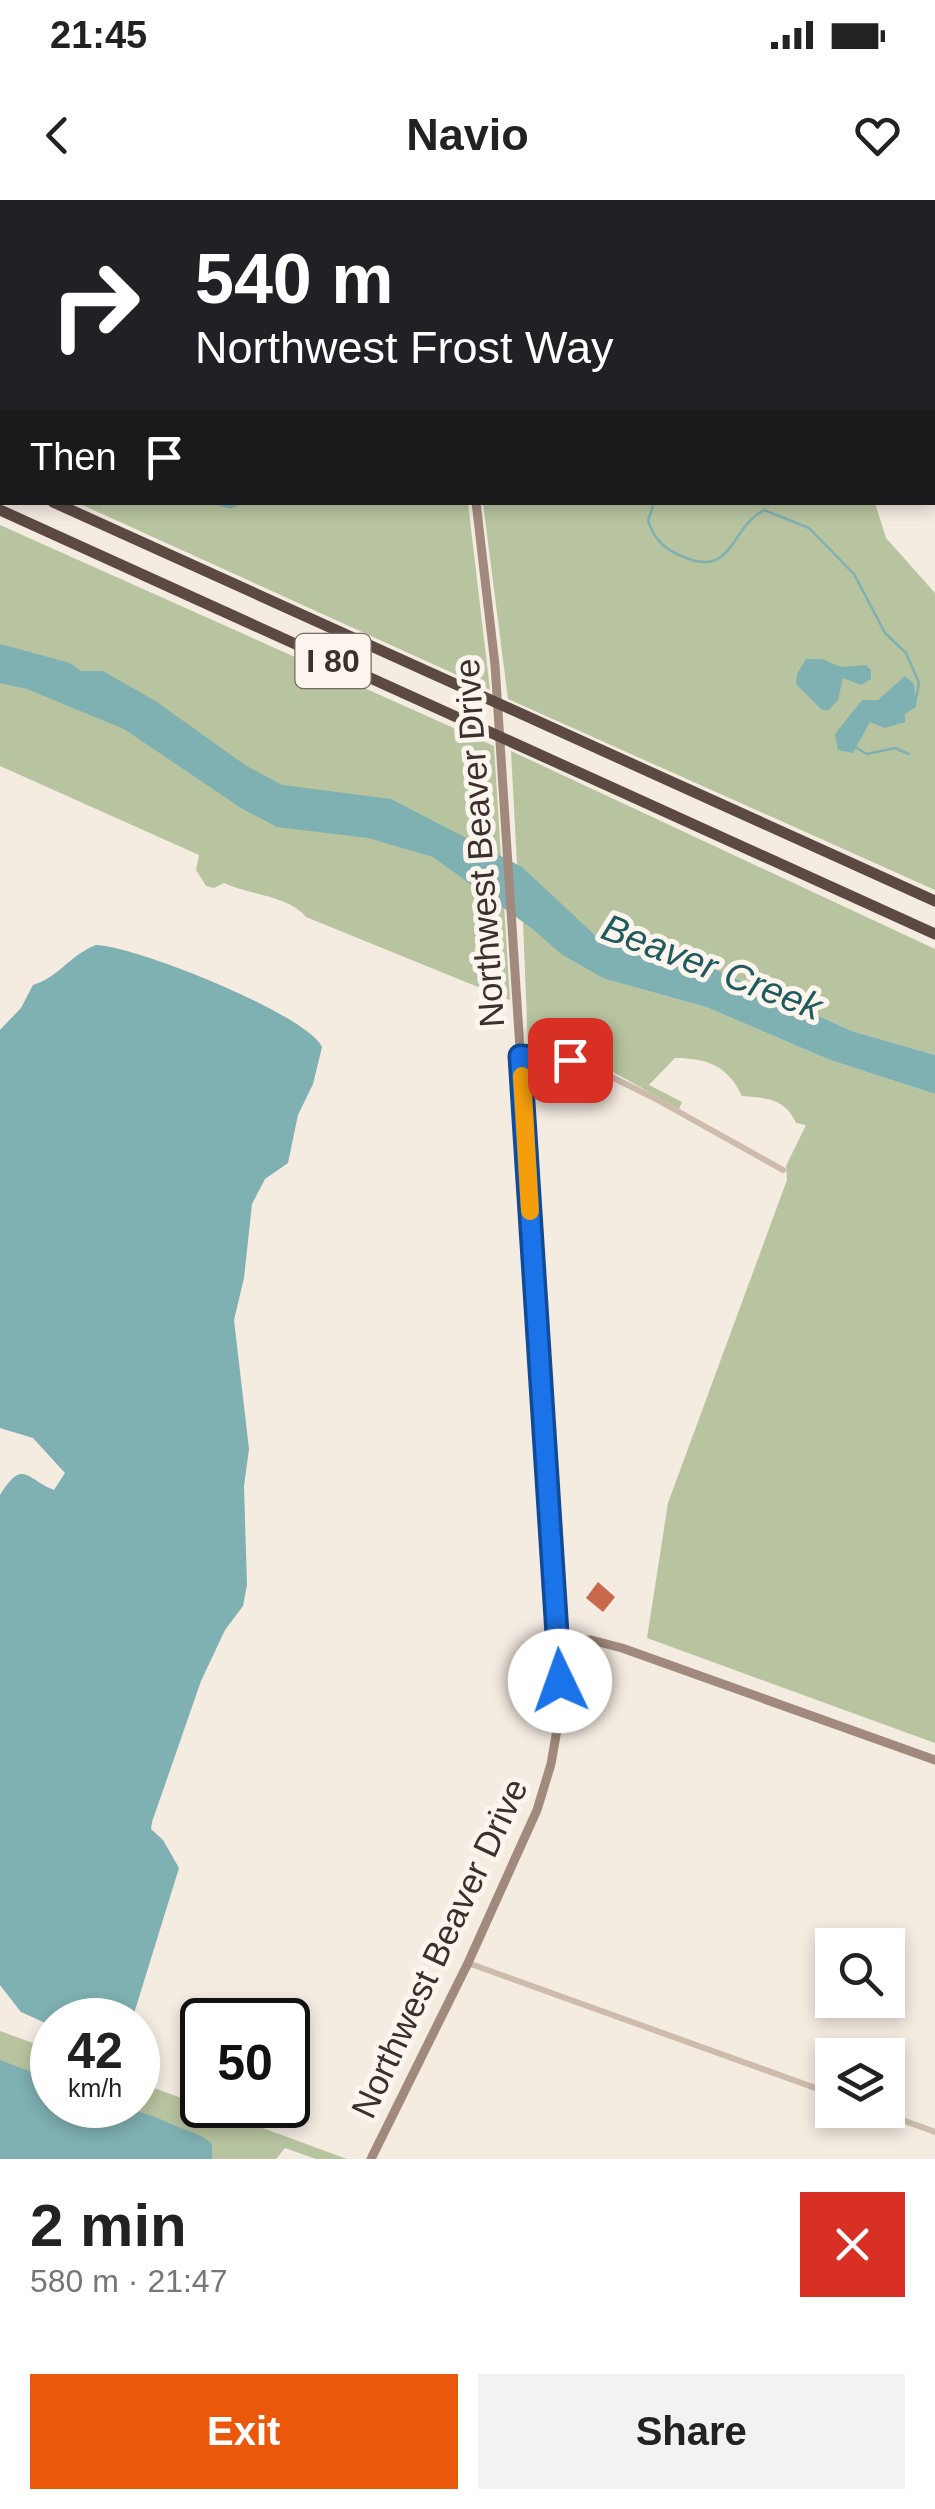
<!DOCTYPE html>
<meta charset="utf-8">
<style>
:root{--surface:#fff;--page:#f2f2f2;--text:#222;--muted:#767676;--accent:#ea580c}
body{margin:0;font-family:Arial,sans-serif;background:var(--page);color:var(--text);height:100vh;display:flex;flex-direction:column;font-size:38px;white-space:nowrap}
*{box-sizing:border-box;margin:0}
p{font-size:32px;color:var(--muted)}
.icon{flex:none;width:55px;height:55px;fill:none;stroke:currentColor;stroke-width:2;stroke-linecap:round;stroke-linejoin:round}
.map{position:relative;height:1959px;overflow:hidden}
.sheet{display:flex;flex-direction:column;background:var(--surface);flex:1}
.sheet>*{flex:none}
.banner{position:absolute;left:0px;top:0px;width:935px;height:305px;box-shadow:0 5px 15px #0003;background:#202124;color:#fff;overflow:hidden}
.buttons{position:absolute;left:815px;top:1728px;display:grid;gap:20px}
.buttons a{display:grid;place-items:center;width:90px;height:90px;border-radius:0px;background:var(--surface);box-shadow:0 5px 15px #0003;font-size:50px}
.speed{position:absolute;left:30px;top:1798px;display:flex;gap:20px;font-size:50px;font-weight:700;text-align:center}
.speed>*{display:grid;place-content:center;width:130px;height:130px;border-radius:50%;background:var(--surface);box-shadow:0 5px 15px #0003;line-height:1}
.speed small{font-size:25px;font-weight:400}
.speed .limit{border:5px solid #111;border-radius:15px;background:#fff;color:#111}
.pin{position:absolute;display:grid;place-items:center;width:85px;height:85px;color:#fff;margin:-42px;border-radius:20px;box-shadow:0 5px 15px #0006}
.me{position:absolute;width:110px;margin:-55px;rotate:357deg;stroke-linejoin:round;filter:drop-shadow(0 0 8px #0008)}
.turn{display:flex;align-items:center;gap:35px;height:210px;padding:0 30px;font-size:45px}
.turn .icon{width:130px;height:130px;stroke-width:2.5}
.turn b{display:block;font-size:70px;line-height:85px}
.then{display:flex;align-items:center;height:95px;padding:0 30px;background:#0003;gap:20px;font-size:38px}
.round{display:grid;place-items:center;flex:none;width:105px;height:105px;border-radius:0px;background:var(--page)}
.overview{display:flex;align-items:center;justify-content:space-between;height:170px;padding:0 30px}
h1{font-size:60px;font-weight:800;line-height:75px}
.primary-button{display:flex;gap:20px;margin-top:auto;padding:20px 30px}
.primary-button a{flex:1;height:115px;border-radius:0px;background:var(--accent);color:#fff;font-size:40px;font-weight:800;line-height:115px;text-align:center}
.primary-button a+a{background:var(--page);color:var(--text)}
.status{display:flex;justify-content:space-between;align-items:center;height:70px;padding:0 50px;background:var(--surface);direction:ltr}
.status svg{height:28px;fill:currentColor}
header{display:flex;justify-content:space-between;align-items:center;height:130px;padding:0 30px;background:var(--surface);font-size:45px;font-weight:800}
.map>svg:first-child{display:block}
.green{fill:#b8c4a0}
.water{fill:#7fb0b2}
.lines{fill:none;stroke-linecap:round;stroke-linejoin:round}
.stream{stroke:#7fb0b2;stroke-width:2.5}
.building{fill:#c8694b}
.street{stroke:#cdbbac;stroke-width:6}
.secondary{stroke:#a18a7d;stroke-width:9}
.highway{stroke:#5c4a42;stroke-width:11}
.route-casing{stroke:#114b97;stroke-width:25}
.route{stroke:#1a73e8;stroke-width:18}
.slow{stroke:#f59e0b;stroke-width:18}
.labels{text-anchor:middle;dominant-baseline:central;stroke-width:10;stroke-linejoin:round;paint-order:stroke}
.shield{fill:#fbf5ee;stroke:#756b66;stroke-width:2.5}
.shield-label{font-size:32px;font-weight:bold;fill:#3b302b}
.street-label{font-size:35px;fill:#3b302b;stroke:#fbf5ee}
.water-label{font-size:38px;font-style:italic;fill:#1f5a5e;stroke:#fbf5ee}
</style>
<div class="status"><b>21:45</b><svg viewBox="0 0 49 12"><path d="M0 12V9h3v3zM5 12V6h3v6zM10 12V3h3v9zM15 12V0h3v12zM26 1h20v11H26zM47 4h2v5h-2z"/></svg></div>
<header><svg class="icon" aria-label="back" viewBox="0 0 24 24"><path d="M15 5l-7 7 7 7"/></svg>Navio<svg class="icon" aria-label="heart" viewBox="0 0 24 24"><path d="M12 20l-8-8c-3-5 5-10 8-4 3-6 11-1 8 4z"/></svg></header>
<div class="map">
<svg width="935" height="1959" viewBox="0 0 935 1959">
<rect width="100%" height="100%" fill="#f4ebe1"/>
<path class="green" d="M0 0H423L424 2H2V268Z
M78 303H468L490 490Z
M483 303H875L886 338 935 393V690L508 499Z
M0 325 494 546 510 800 306 717C290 696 250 695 224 683L214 688 206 686 196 670 199 655 0 566Z
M511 551 935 749V855L852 831 699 762 633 751 595 735 517 664Z
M523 721 605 779 706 807 830 860 935 894V1543L647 1438 668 1303 787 980 786 966 806 925 796 923C785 898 767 898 742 896 728 866 707 858 675 858L649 885 682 902 679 909 601 865 528 848Z
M0 1831 52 1850V1905H138V1882L347 1959H316L285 1948 276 1959H0Z"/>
<path class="water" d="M0 444 70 463 81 471H103L157 502 245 565 282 585 391 599 522 667 595 735 633 751 699 762 852 831 935 855V894L830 860 706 807 605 779 561 754 534 730 433 657 368 638 277 627 241 608 124 529 27 489 0 483Z
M806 459H822L841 467 866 465 871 470V479L861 485 843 478 838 500 829 510H822L796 484 797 474Z
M905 476 914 484 916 507 905 514V522L885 528 870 522 853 553 838 550 835 534 862 500H878Z
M96 745C136 746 308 815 322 847L313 884 298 915 288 963 265 979 252 1004 244 1078 234 1120 249 1249 244 1286 247 1385 243 1406 225 1430 201 1481 152 1622 151 1629 163 1640 179 1668 132 1820H52V1826L21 1812 0 1785V1295C23 1258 26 1279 54 1290L65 1273 33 1238 0 1228V830L21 808 33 785C59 777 70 755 96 745Z
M0 1860 52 1880V1905C96 1905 130 1904 169 1923 185 1931 199 1932 212 1944V1959H0Z"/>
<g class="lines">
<path class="stream" d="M0 86H2
M0 135H2
M210 302 230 307 244 302
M654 302 648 321C654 338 662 347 679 355 734 381 728 329 764 310L809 328 854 374 885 433 906 453 919 483 915 504
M855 547 867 554 895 548 909 554"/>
</g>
<path class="building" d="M598 1382 615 1397 603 1412 586 1398Z"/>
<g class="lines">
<path class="street" d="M646 0 649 2
M932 147 935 148
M521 855 585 864 654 898 783 970
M468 1763 832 1894
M875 1910 935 1932"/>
<path class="secondary" d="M445 2V0
M558 1440H591L622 1448 935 1560
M371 1959 468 1763 537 1610 551 1564 558 1524 560 1464 495 465 476 302"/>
<path class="highway" d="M0 279 2 280
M53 302 935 701
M0 310 935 734"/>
</g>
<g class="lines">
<g class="route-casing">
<path id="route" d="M560 1481 520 856 570 860"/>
</g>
<use href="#route" class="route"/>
<path class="slow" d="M522 876 530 1011"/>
</g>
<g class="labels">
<rect class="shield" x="295.5" y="434" width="75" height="54" rx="8"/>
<g class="shield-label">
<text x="333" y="461">I 80</text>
</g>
<g class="street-label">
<text transform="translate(479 643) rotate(-94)">Northwest Beaver Drive</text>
<text transform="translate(439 1748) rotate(-65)">Northwest Beaver Drive</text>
</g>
<g class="water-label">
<text transform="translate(712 767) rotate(21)">Beaver Creek</text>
</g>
</g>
</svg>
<div class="buttons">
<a><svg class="icon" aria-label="search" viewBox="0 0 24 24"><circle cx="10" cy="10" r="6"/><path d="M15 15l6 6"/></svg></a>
<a><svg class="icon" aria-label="layers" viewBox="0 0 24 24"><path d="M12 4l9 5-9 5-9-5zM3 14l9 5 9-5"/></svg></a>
</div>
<div class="speed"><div>42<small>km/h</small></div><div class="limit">50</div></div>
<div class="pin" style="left:570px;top:860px;background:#d93025"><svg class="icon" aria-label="arrive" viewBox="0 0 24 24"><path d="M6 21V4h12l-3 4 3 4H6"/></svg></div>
<svg class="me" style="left:560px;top:1481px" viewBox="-20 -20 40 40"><circle r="19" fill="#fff"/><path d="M0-13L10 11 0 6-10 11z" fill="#1a73e8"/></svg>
<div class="banner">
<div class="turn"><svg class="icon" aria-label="right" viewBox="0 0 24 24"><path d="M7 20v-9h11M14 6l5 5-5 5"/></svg><div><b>540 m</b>Northwest Frost Way</div></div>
<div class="then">Then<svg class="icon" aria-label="arrive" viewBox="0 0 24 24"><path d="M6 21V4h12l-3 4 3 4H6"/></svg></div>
</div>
</div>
<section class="sheet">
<div class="overview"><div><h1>2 min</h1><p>580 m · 21:47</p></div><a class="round" style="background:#d93025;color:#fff"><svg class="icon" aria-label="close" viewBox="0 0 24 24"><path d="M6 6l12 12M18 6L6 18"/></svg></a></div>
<div class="primary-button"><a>Exit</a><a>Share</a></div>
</section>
